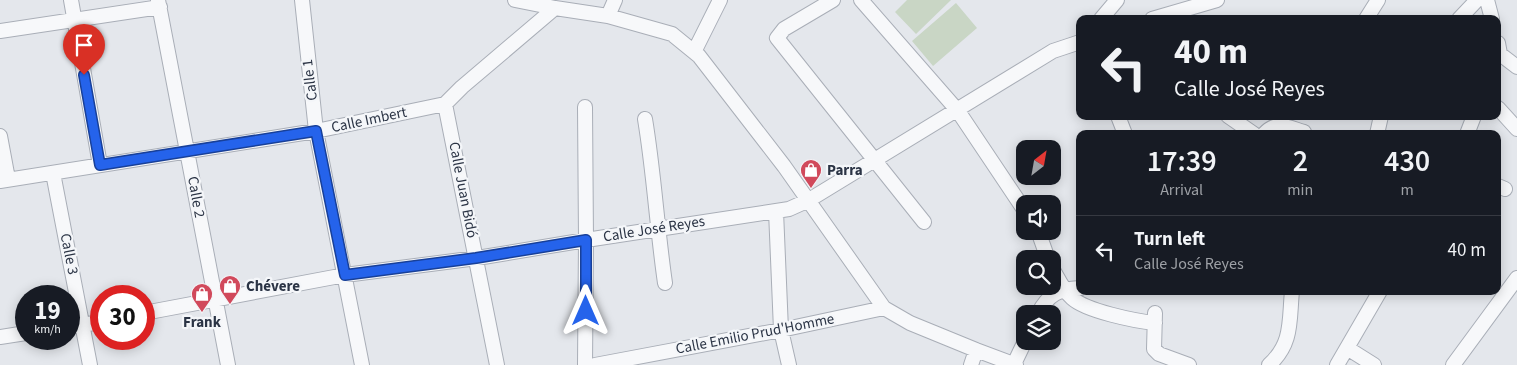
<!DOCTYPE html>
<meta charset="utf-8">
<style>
:root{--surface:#171b24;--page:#242831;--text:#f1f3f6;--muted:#9ea1a6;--line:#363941}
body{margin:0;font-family:"Source Sans 3",sans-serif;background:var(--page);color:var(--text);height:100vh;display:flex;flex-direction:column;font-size:19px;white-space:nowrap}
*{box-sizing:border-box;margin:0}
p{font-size:16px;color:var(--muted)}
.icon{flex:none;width:28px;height:28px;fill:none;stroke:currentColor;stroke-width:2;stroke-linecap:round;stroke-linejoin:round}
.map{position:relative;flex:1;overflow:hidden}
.drawer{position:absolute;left:1076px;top:130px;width:425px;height:165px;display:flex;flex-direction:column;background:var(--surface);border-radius:10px;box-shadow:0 2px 12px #0003}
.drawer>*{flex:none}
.guide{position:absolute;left:1076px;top:15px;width:425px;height:105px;border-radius:10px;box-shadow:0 2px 12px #0003;background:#171b24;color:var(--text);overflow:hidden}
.needle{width:32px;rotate:31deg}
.fabs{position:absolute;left:1016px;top:140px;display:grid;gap:10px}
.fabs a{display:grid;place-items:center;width:45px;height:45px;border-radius:10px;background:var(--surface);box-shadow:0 2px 12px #0003;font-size:25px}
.speed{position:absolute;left:15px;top:285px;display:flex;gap:10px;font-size:25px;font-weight:700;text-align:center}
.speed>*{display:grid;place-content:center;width:65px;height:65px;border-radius:50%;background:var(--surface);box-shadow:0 2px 12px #0003;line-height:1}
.speed small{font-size:12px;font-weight:400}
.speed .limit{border:8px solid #d22;background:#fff;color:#111}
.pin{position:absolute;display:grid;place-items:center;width:42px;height:42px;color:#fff;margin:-51px -21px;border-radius:50% 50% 50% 0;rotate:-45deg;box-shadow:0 0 5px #0007}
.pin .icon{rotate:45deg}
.me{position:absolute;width:55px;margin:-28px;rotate:0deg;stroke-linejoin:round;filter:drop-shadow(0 0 4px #0008)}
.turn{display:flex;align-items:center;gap:18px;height:105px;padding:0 15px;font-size:22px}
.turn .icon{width:65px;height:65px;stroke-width:2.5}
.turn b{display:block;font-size:35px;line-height:42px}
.eta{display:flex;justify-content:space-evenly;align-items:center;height:85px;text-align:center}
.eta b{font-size:30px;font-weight:600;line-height:35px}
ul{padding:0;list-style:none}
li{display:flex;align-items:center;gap:15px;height:70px;padding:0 15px;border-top:1px solid var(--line)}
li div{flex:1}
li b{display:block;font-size:19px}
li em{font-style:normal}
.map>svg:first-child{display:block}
.green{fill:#c9d6c5}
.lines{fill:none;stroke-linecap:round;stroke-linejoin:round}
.minor-casing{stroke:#a9aeb7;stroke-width:16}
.minor{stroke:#f7f8fa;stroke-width:14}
.route-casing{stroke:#184099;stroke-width:12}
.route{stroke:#2563eb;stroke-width:9}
.labels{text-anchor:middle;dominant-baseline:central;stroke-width:4.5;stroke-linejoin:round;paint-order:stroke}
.street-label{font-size:15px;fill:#2b3445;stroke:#f4f6f9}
.poi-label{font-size:15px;font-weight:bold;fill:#2b3445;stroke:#f4f6f9;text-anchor:start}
</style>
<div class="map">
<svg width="1517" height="365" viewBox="0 0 1517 365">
<rect width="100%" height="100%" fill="#e4e7ec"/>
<path class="green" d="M907 0H951L916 34 895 12Z
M956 3 977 28 933 66 912 41Z"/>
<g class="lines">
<g class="minor-casing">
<path id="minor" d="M71 0 100 165
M158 0 228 365
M302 0 316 131 362 365
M515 0 555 8 608 16 672 34 699 56 784 166 884 308 910 323 976 350 1016 365
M833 0 784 29 777 38 924 222
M861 0 958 111 1025 211
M1487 0 1492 19
M608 16 615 0
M1101 19 1117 0
M1152 19 1217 0
M1366 19 1378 0
M1459 19 1477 0
M0 31 160 7
M1498 43 1500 54 1517 67
M694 52 720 0
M445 104 497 365
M585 107 586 240 585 365
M1498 108 1517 129
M1118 116 1125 134
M1228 116 1254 134
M645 119C654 173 657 228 665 283
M1264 134C1277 120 1287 127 1304 132
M1377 134 1381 116
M1467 134 1474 116
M0 136 8 179
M53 173 90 365
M0 181 316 131 445 104 462 87 555 8
M1498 186 1505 189
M776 211 781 330 789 365
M1038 231 1048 259
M1052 268C1058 278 1063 290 1072 298 1086 311 1135 321 1155 323
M144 313 345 275 477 258 586 240 789 209 809 200 1053 51 1080 42
M1155 313 1154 349 1159 354 1189 365
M1038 314C1048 294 1059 289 1080 288
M69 327 101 322
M0 337 26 333
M1347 348 1374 365
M1014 364 1025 341
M595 365 781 330 884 308
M971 365 976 350
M1269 365C1293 343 1289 321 1292 291
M1337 365 1380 291
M1453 365 1517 278"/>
</g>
<use href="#minor" class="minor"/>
</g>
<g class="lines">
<g class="route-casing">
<path id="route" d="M84 75 100 165 316 131 345 275 476 258 586 240V311"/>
</g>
<use href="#route" class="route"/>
</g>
<defs>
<g id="shop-pin" transform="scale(1.125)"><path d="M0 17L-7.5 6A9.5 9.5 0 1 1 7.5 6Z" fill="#d1495b" stroke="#f4f6f9"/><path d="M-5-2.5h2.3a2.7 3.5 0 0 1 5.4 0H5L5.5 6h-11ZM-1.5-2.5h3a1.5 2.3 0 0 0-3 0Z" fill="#fff"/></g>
</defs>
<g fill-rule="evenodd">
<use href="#shop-pin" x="811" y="170"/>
<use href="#shop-pin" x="230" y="286"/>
<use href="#shop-pin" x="202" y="294"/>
</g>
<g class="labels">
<g class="street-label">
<text transform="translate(310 80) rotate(-97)">Calle 1</text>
<text transform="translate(369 120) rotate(-12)">Calle Imbert</text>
<text transform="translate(463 190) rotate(79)">Calle Juan Bidó</text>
<text transform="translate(196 197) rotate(80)">Calle 2</text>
<text transform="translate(654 229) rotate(-9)">Calle José Reyes</text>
<text transform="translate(69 254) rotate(79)">Calle 3</text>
<text transform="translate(755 334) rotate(-11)">Calle Emilio Prud'Homme</text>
</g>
<g class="poi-label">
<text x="827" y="170">Parra</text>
<text x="246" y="286">Chévere</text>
<text x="202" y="322" text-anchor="middle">Frank</text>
</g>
</g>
</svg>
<div class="fabs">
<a><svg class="needle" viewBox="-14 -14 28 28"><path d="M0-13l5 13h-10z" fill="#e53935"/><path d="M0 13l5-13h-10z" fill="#9ea1a6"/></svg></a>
<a><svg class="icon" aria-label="sound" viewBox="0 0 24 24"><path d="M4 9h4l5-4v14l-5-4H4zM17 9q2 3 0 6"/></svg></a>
<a><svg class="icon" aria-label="search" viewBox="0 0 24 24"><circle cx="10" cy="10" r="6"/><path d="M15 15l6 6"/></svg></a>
<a><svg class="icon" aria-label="layers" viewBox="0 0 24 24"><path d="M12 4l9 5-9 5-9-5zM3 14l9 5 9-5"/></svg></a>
</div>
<div class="speed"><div>19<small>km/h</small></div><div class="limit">30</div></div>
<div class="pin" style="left:84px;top:75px;background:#d93025"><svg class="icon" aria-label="arrive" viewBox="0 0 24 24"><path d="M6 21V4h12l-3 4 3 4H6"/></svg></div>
<svg class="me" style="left:586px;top:311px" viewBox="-20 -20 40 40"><path d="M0-17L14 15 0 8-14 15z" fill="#2563eb" stroke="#fff" stroke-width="4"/></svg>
<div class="guide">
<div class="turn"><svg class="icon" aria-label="left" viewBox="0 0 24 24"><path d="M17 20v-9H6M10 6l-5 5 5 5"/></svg><div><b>40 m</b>Calle José Reyes</div></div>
</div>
<section class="drawer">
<div class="eta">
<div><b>17:39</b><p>Arrival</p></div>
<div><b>2</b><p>min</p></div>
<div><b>430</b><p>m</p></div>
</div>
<ul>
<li><svg class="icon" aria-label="left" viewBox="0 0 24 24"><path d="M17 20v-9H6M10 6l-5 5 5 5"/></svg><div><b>Turn left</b><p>Calle José Reyes</p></div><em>40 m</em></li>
</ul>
</section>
</div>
